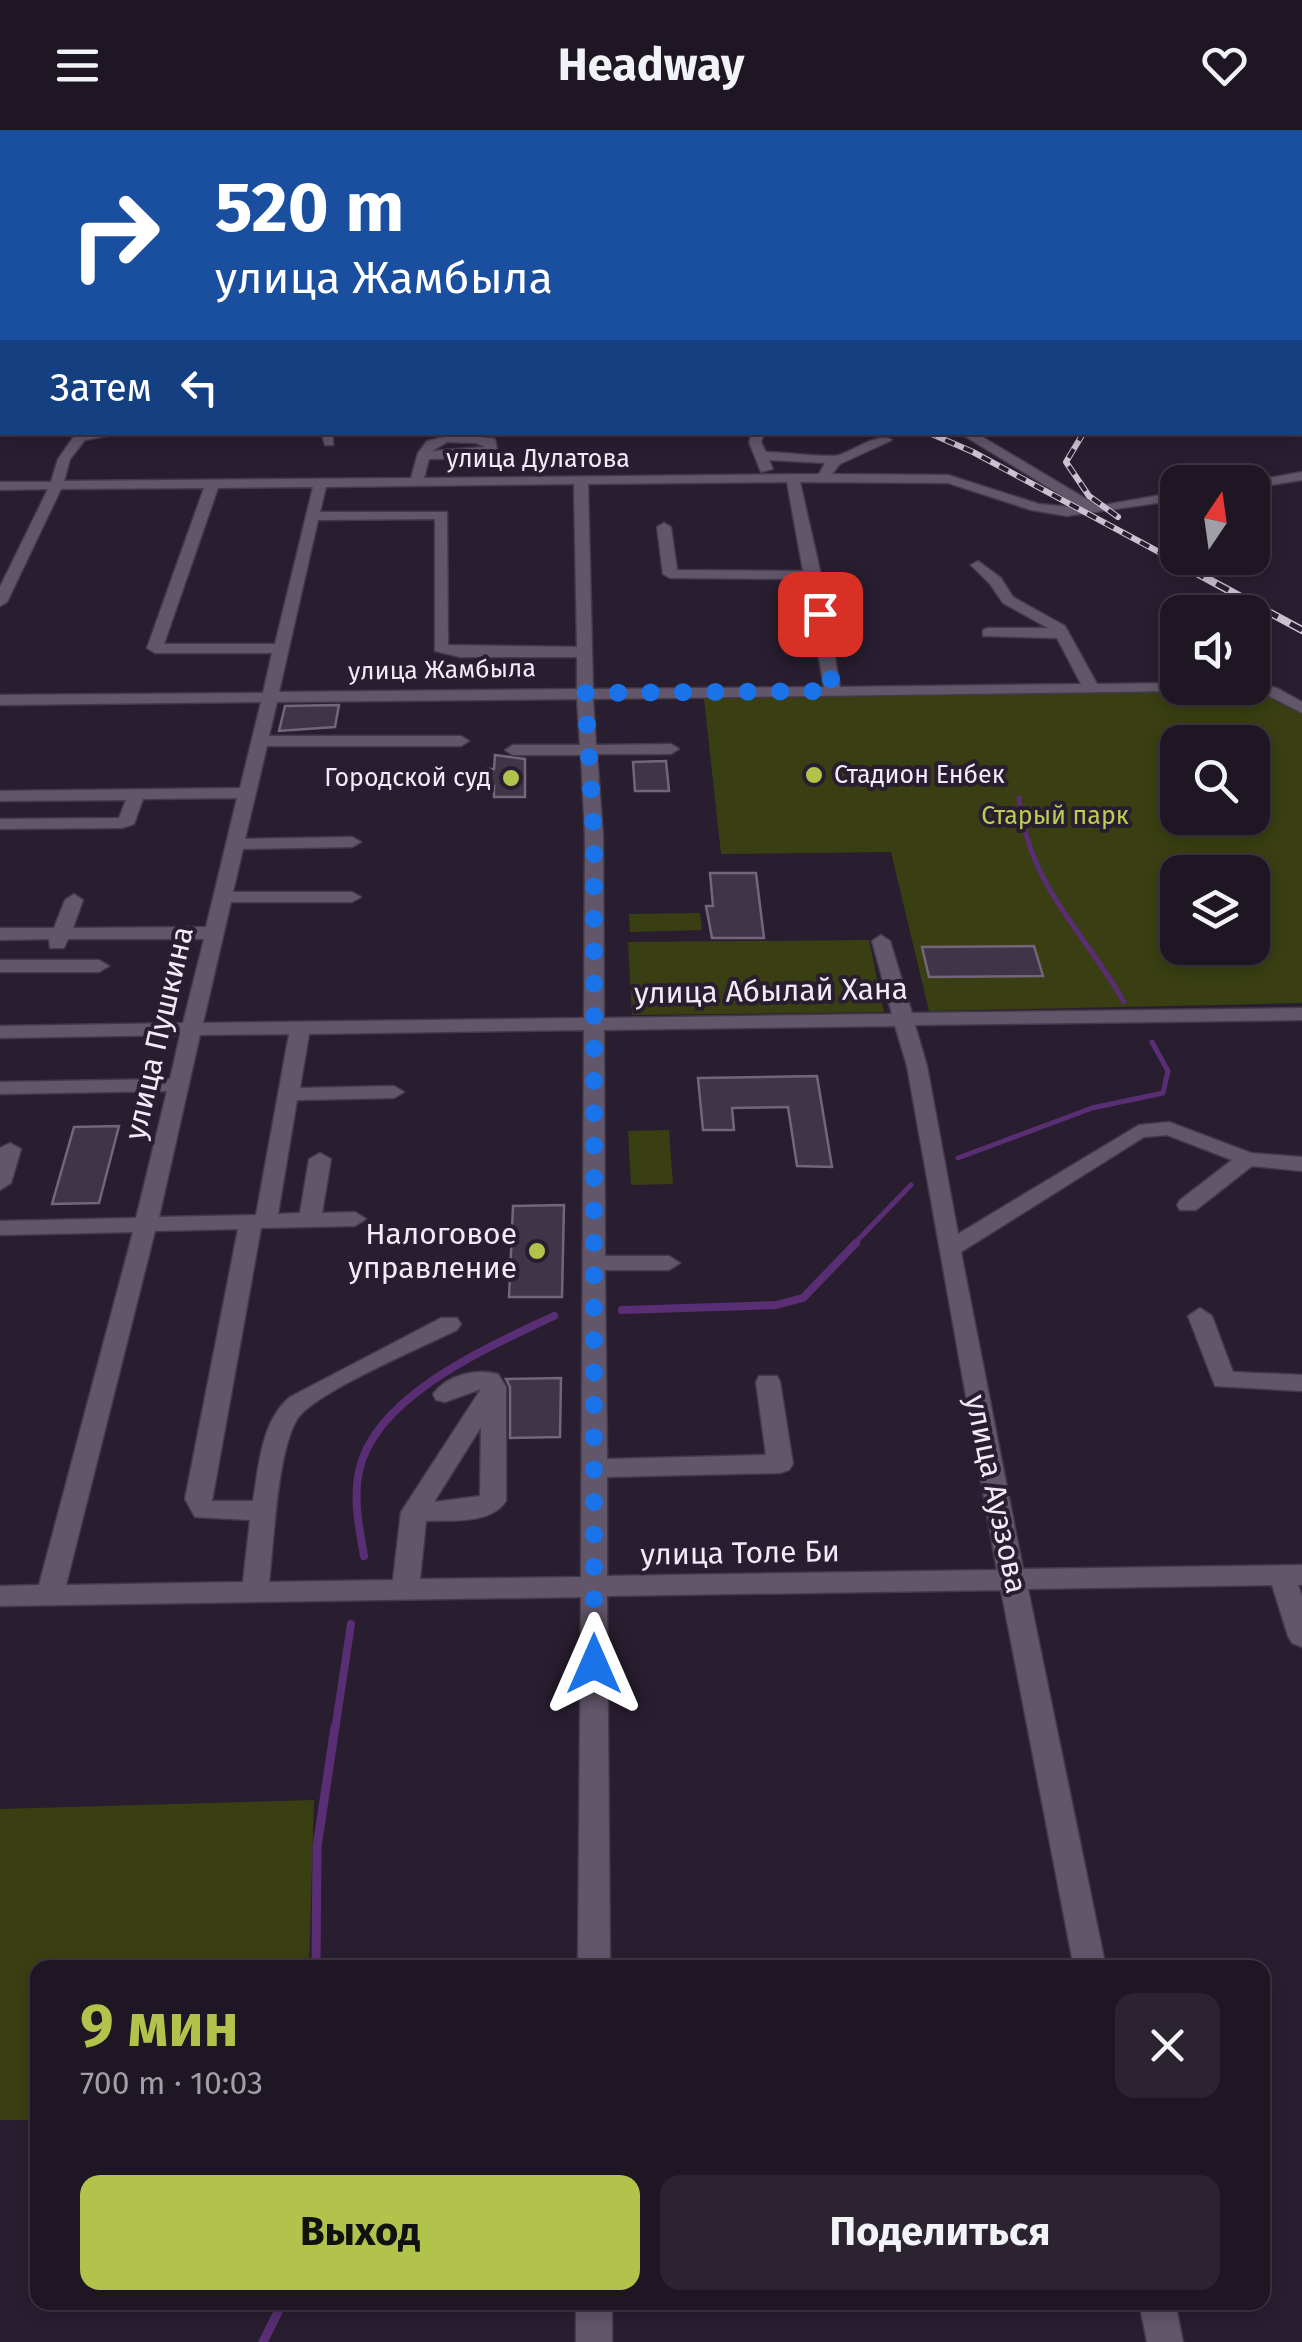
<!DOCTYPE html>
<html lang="ru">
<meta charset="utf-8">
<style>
:root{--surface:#1f1624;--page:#2c2331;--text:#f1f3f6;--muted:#a19fa6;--line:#3c3541;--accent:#b2c34c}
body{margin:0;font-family:"Fira Sans",sans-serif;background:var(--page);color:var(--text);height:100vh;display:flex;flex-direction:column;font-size:38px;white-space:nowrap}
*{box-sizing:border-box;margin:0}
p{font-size:32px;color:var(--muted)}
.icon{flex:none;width:55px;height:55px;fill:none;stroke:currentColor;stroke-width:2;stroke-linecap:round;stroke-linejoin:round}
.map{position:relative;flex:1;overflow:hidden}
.details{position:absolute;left:30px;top:1830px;width:1240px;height:350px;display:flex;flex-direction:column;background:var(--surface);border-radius:20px;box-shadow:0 5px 15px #0003,0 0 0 2px var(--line)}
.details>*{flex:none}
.banner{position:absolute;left:0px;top:0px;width:1302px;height:305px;box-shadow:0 5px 15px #0003,0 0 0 2px var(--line);background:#1a4fa0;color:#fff;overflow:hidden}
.needle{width:65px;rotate:13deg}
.fabs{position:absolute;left:1160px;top:335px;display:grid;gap:20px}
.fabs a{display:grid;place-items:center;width:110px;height:110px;border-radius:20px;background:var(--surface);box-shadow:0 5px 15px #0003,0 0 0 2px var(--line);font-size:50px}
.pin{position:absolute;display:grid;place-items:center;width:85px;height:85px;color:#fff;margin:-42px;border-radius:20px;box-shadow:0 5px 15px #0006}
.me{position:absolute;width:110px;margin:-55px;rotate:0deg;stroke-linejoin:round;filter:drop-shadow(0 0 8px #0008)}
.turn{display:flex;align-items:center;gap:35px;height:210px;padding:0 50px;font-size:45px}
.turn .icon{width:130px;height:130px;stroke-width:2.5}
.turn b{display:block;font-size:70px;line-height:85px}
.then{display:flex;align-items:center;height:95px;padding:0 50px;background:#0003;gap:20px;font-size:38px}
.round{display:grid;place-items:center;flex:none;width:105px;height:105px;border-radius:20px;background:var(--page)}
.summary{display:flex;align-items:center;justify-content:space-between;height:170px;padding:0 50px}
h1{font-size:60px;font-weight:700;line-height:75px;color:var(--accent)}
.action{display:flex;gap:20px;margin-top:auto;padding:20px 50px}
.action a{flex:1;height:115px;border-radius:20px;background:var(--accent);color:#111;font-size:40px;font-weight:700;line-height:115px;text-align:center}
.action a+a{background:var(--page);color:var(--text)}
header{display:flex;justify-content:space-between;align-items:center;height:130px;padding:0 50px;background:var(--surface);font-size:45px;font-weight:700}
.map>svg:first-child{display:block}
.green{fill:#393f12;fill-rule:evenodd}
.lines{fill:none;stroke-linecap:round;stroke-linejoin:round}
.stream-far2{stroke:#5a2e74;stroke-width:5}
.stream-far1{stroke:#5a2e74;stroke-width:8}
.stream{stroke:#5a2e74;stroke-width:9}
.building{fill:#403548;stroke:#73667b;stroke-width:2.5}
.minor-casing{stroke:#423a48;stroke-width:3}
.tertiary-casing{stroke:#423a48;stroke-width:2}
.minor{fill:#62566a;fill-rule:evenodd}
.tertiary{fill:#62566a;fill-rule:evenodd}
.rail-far1-casing{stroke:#cbc2d0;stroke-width:6}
.rail-casing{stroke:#cbc2d0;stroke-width:8}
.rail-far1{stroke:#291e30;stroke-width:4;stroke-dasharray:10;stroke-linecap:butt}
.rail{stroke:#291e30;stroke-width:5;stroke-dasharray:14;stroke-linecap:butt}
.route{stroke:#1a73e8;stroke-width:18;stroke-dasharray:0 32.4}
.poi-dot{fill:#b2c34c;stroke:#291e30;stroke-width:4}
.labels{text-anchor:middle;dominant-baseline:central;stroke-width:8;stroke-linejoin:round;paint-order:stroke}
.far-street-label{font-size:25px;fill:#f2eaf7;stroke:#291e30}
.far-poi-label{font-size:25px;fill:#f2eaf7;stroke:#291e30;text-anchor:start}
.far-park-label{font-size:25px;fill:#bcce50;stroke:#291e30}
.street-label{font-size:30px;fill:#f2eaf7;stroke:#291e30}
.poi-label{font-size:30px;fill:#f2eaf7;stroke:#291e30;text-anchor:end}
</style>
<header><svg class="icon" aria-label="menu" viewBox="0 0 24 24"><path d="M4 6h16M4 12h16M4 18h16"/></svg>Headway<svg class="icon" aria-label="heart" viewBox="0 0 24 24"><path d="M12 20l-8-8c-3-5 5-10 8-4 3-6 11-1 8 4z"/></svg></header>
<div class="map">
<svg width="1302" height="2212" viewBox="0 0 1302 2212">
<rect width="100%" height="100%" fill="#291e30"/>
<path class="green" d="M1264 561 1302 582V873L929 881 891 722 721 724 704 569 895 566 893 562ZM1178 612H1252V688H1178ZM1178 742H1252V818H1178Z
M700 783 702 800 630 802 629 784Z
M869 810 884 882 632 885 628 812Z
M669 1000 673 1054 631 1055 628 1001Z
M314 1670 309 1837 38 1838 37 1990H0V1679Z"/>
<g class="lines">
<path class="stream-far2" d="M1019 668C1029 757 1082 798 1124 872
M958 1028 1092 978 1163 963 1168 941 1152 912
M853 1115 911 1055"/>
<path class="stream-far1" d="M622 1180 776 1175 803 1168 856 1113
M364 1426C359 1398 353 1369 359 1341 375 1265 491 1216 554 1186
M335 1600 351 1494"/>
<path class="stream" d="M316 1838 317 1717 335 1597
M263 2212 283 2172"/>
</g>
<path class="building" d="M339 575 335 597 279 601 285 576Z
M495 625 525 629V667H494V656H487L488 639H494Z
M666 631 669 661H635L633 632Z
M710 743H756L764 808H712L706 776H713Z
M1034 816 1043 846 929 847 922 817Z
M817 946 832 1037 797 1036 788 977 732 978 734 1000H703L698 948Z
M119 996 99 1073 52 1074 74 997Z
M564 1075 562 1167H509L513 1076Z
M561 1248 560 1307 510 1308V1257L506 1249Z"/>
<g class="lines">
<g class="minor-casing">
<path id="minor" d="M1300 144H1302V150H1300Z
M0 160H2V166H0Z
M0 214H2V220H0Z
M0 243 2 244V250L0 251Z
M0 291H2V299H0Z
M77 302H127L85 310 70 329 64 351 411 348 418 323 427 311 457 304 495 309 497 319 483 328 429 329 424 348 819 344 825 333 769 330 773 339 761 342 749 312 753 302H765L761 312 766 322C782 322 828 328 839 325 855 320 878 302 892 310L840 334 832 344 948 345 1039 374 1082 378 958 302H974L1098 376 1178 362V370L1067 386 1031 380 948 353 800 352 821 445 840 557 1081 554 1057 508 983 506V500L988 498H1048L1003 473 990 454 971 435 978 431 1001 448 1013 467 1065 496 1097 554 1178 553V558H1192L1190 561 593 569 596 615 671 614 679 619 671 624H597L603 706 604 888 892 884 872 811 881 805 890 811 912 883 1302 878V890L915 895 927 936 958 1104 1139 995 1169 992 1251 1023 1302 1027V1041L1252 1036 1196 1080H1180L1177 1075 1180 1070 1232 1030 1167 1005 1144 1007 961 1122 1023 1439 1302 1435V1455H1298L1302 1466V1517L1292 1513 1288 1506 1272 1455 1028 1459 1106 1838H1074L1001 1460 607 1466 610 1838H578L581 1467 0 1476V1456L39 1455 133 1102 0 1105V1091L136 1088 167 961 0 964V952L170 949 180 905 0 908V896L183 893 204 809H68L64 818H50L49 809 0 810V798H54L65 770 74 764 83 770 73 798 206 797 237 668 143 669 134 694 122 698 0 699V689L119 688 126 670 0 671V661L240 658 261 572 0 575V565L263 563 272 523H155L147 518 204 358 61 359 7 472 0 476V457L48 359 0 360V352H51L58 329ZM447 312 476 313 485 317 432 321ZM787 352 803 441 677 440 671 397 664 393 657 397 663 444 670 448 805 449 824 557 593 559 588 354ZM574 354 577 517 448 515 447 382H320L326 357ZM313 357 275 514H164L218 358ZM435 389V521L460 527H577V559L279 562 318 390ZM577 569 580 615H513L505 620 513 625H581L585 706 584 888 203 893 231 772H352L361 767 352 762H233L243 719 352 717 361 712 352 707 245 709 267 616H461L469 611 461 606H269L277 572ZM895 896 907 936 997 1440 607 1446V1347L780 1343 789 1340 793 1334 780 1252 777 1246H759L756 1252 766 1325 607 1329 605 1140H669L680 1133 669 1126H605L604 900ZM584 900 581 1447 420 1449 426 1391C451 1390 490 1395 506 1371V1257L498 1244C475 1238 447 1245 433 1264L436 1270 445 1272 481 1259 401 1382 393 1450 269 1452C274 1410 277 1326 296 1291 310 1264 425 1216 457 1200L461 1194 457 1188H441L290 1267C261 1291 259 1336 253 1371H212L261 1098 355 1096 366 1089 355 1082 322 1083 331 1029 320 1023 309 1029 300 1083 278 1084 297 970 394 968 404 962 394 956 300 958 309 904ZM289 904 256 1085 159 1087 200 905ZM238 1099 185 1369 195 1387 250 1390 243 1452 66 1455 155 1101ZM481 1297 480 1366 434 1372Z
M321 302H333V315H325Z
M1302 342V350L1252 358V352H1246Z
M1252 554 1277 558 1302 572V583L1267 565 1237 558H1252Z
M0 830H99L109 836 99 842H0Z
M10 1013 21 1019 11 1053 0 1060V1018Z
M1200 1178 1212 1186 1233 1242 1302 1245V1261L1215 1256 1188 1186Z
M576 2172H612V2212H576Z
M1139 2172H1175L1183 2212H1147Z"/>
</g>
<g class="tertiary-casing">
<path id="tertiary" d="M670 0H680V2H670Z
M1300 290 1302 291V301L1300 300Z"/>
</g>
<use href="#minor" class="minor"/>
<use href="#tertiary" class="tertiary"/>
<g class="rail-far1-casing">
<path id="rail-far1" d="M927 302 973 322 1172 429
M1084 302 1066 332 1089 366 1118 387"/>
</g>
<g class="rail-casing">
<path id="rail" d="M1167 427 1302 500"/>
</g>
<use href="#rail-far1" class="rail-far1"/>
<use href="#rail" class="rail"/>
</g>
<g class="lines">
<path class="route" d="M594 1534V706L585 563 833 561 820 484"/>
</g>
<g class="poi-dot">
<circle cx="814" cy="645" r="10"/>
<circle cx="511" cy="648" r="10"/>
<circle cx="537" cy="1121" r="10"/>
</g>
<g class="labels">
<g class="far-street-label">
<text x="538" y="329">улица Дулатова</text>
<text transform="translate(442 540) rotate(-1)">улица Жамбыла</text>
</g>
<g class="far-poi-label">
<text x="834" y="645">Стадион Енбек</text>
<text x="491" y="648" text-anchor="end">Городской суд</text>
</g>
<g class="far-park-label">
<text x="1055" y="686">Старый парк</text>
</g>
<g class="street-label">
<text transform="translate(771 861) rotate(-1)">улица Абылай Хана</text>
<text transform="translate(159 903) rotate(-77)">улица Пушкина</text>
<text transform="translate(996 1364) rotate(78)">улица Ауэзова</text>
<text transform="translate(740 1423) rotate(-1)">улица Толе Би</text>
</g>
<g class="poi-label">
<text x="517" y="1104">Налоговое<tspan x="517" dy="34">управление</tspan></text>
</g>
</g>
</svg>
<div class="fabs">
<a><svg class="needle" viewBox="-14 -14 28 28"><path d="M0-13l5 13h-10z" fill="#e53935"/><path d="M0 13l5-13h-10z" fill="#a19fa6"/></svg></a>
<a><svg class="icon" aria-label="sound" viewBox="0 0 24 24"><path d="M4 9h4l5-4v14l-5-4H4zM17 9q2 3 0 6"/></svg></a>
<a><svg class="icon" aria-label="search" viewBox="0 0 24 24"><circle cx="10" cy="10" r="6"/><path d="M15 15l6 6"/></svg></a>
<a><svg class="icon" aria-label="layers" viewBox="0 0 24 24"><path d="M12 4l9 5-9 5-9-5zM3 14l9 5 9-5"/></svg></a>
</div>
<div class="pin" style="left:820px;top:484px;background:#d93025"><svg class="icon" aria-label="arrive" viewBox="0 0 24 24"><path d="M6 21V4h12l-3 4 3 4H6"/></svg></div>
<svg class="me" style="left:594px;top:1534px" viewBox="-20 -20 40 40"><path d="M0-17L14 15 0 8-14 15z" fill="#1a73e8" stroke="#fff" stroke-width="4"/></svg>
<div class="banner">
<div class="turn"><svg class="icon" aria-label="right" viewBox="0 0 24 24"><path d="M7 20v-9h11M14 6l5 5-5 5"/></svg><div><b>520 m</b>улица Жамбыла</div></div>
<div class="then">Затем<svg class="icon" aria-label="left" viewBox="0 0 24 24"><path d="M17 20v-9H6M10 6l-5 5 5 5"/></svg></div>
</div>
<section class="details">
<div class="summary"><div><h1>9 мин</h1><p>700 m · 10:03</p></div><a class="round"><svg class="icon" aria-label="close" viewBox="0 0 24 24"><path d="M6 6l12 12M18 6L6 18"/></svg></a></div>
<div class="action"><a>Выход</a><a>Поделиться</a></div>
</section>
</div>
